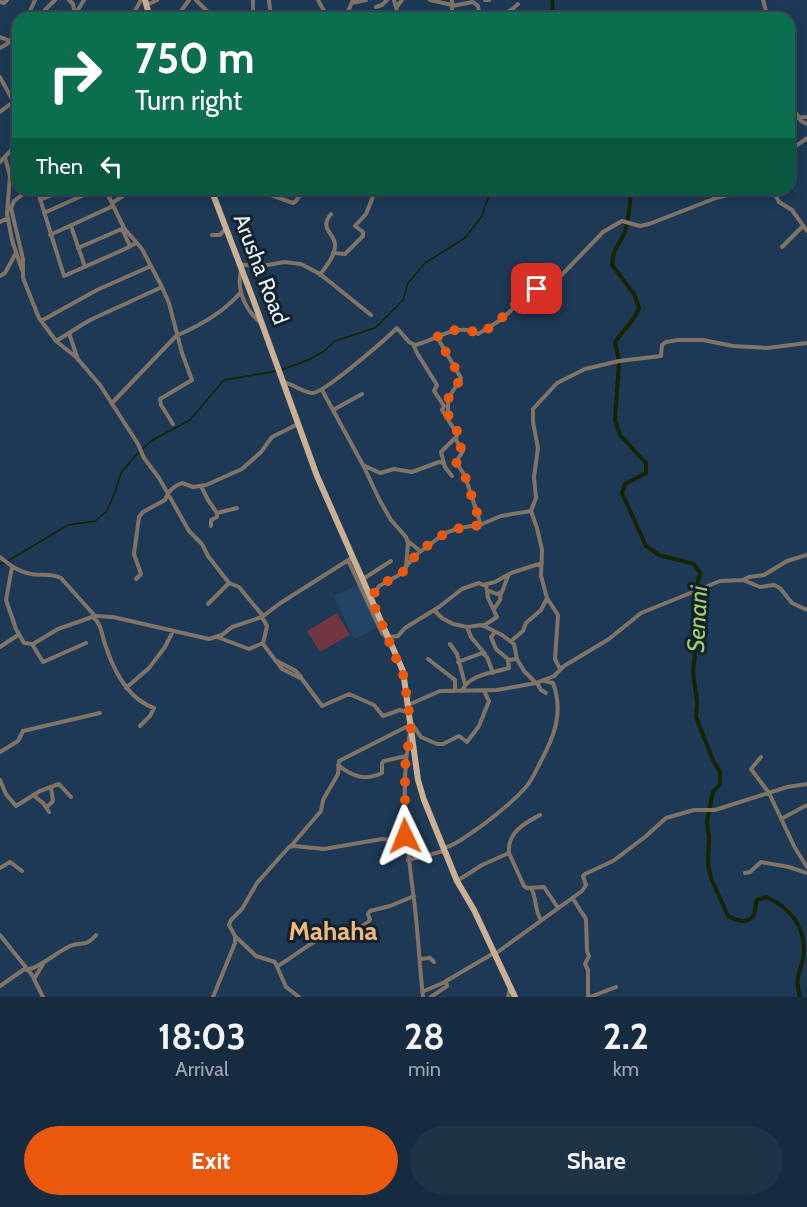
<!DOCTYPE html>
<style>
:root{--surface:#162b40;--page:#1f3347;--text:#f1f3f6;--muted:#9ea7b1;--line:#354759;--accent:#ea580c}
body{margin:0;font-family:Cabin,sans-serif;background:var(--page);color:var(--text);height:100vh;display:flex;flex-direction:column;font-size:22px;white-space:nowrap}
*{box-sizing:border-box;margin:0}
p{font-size:20px;color:var(--muted)}
.icon{flex:none;width:33px;height:33px;fill:none;stroke:currentColor;stroke-width:2;stroke-linecap:round;stroke-linejoin:round}
.map{position:relative;height:997px;overflow:hidden}
.panel{display:flex;flex-direction:column;background:var(--surface);flex:1}
.panel>*{flex:none}
.top-card{position:absolute;left:12px;top:12px;width:783px;height:183px;border-radius:18px;box-shadow:0 3px 15px #0003,0 0 0 2px var(--line);background:#0b6e4f;color:#fff;overflow:hidden}
.pin{position:absolute;display:grid;place-items:center;width:51px;height:51px;color:#fff;margin:-26px;border-radius:12px;box-shadow:0 3px 9px #0006}
.me{position:absolute;width:66px;margin:-33px;rotate:358deg;stroke-linejoin:round;filter:drop-shadow(0 0 4px #0008)}
.turn{display:flex;align-items:center;gap:21px;height:126px;padding:0 24px;font-size:27px}
.turn .icon{width:78px;height:78px;stroke-width:2.5}
.turn b{display:block;font-size:42px;line-height:51px}
.then{display:flex;align-items:center;height:57px;padding:0 24px;background:#0003;gap:12px;font-size:22px}
.eta{display:flex;justify-content:space-evenly;align-items:center;height:102px;text-align:center}
.eta b{font-size:36px;font-weight:700;line-height:42px}
.primary-button{display:flex;gap:12px;margin-top:auto;padding:12px 24px}
.primary-button a{flex:1;height:69px;border-radius:36px;background:var(--accent);color:#fff;font-size:24px;font-weight:700;line-height:69px;text-align:center}
.primary-button a+a{background:var(--page);color:var(--text)}
.map>svg:first-child{display:block}
.built{fill:#234565}
.green{fill:#713641}
.lines{fill:none;stroke-linecap:round;stroke-linejoin:round}
.stream{stroke:#152500;stroke-width:1.5}
.river{stroke:#152500;stroke-width:4}
.minor{stroke:#817466;stroke-width:4}
.major{stroke:#cbb093;stroke-width:6}
.route{stroke:#ea580c;stroke-width:10;stroke-dasharray:0 18}
.labels{text-anchor:middle;dominant-baseline:central;stroke-width:6;stroke-linejoin:round;paint-order:stroke}
.street-label{font-size:22px;fill:#eaf4ff;stroke:#14202c}
.water-label{font-size:24px;font-style:italic;fill:#a2d068;stroke:#14202c}
.quarter-label{font-size:26px;font-weight:bold;fill:#efb97c;stroke:#14202c}
</style>
<div class="map">
<svg width="807" height="997" viewBox="0 0 807 997">
<rect width="100%" height="100%" fill="#1d3955"/>
<path class="built" d="M358 585 378 627 354 639 334 596Z"/>
<path class="green" d="M337 613 350 635 320 652 307 631Z"/>
<g class="lines">
<path class="stream" d="M281 370 308 360 323 352 335 341 375 328 403 300 408 283 425 263 465 238 482 216 491 189
M0 564 6 562 68 525 95 521 106 512 114 495 121 473 136 455 151 441 190 420 224 380 277 371"/>
<path class="river" d="M552 0 554 18
M629 189 631 191C630 206 629 220 624 234 617 249 614 246 612 265L634 294 639 308C634 322 623 330 615 342L619 361 615 420 620 435 646 463V473L625 484 622 493 646 546 659 555 694 564 700 573 693 602V632L696 645 693 672 697 701 696 717 713 760 720 772V784L713 792 707 821 709 837 708 863 711 878 728 916C735 920 749 926 754 914 756 910 755 905 757 900L766 897C789 907 804 925 804 951 803 971 793 974 800 997"/>
<path class="minor" d="M69 0 73 4 74 9
M196 0 214 18
M253 0V18
M269 0 271 18
M318 0 328 18
M394 0 399 18
M430 0 452 5
M452 0V11L455 18
M485 0H489
M763 0 768 18
M0 2 4 3 7 0
M352 3 366 0
M147 5 157 0
M452 6 473 2 478 6 480 18
M376 7 382 5 387 0
M396 8 402 0
M44 11 55 0
M479 15C494 16 507 16 518 4
M27 18 35 0
M73 18 84 0
M131 18 141 0
M176 18 189 0
M202 18 206 10
M342 18 347 14 353 0
M0 37 10 41
M0 48 7 44 18 33
M0 77 18 110
M789 102 801 121 807 124
M0 112 13 102
M789 118 807 117
M789 151 807 138
M5 157 10 176 7 214 12 240 22 270
M0 162 18 143
M30 189 14 201 11 208 23 259V278L39 318 56 341 76 357 100 385 138 444 144 458 159 478 189 531 202 544 208 556 229 583 239 587 263 616
M37 189 64 276 125 249 136 243
M105 189 124 228 142 249 162 287 169 303 182 353 192 380 160 399 161 405 173 424
M254 189 293 203 296 201 304 189
M772 189 779 202 792 210 807 231
M40 200 66 189
M112 203 134 189
M44 213 97 189
M0 222 8 218
M71 226 85 267
M122 229 130 246
M50 235 113 206
M212 235H220L226 228
M782 247 801 228 804 227
M78 248 124 228
M333 253 345 254 363 236V232L355 226 366 214 376 189
M240 264 257 267 284 262 301 264 320 274 371 315
M241 270C236 291 246 311 262 324
M320 275C326 266 336 255 335 244 334 233 319 229 331 214
M0 276 5 273 16 253
M41 321 97 290 151 266
M69 333 78 360
M178 335C201 325 225 311 241 292
M437 337 461 378 448 399V415
M56 341 90 320 162 287
M413 344 417 353 437 385 434 391 444 406 442 410 457 434 456 440 463 451 456 462 465 476 481 525
M283 382C293 384 304 393 313 393 325 392 386 339 397 328L409 342 415 345C436 341 456 321 478 334L502 319 531 291 555 282 603 232 622 221 640 226 649 224 716 198 749 189
M322 390 363 465 380 501 391 520 406 537 408 543 406 567
M112 403 178 334
M333 410 362 394
M363 465 380 473 394 469 412 472 439 462 444 463
M452 476 445 467 441 452 455 438
M201 486 208 500 217 513V517L211 520V526
M217 513 237 508
M408 541 420 551
M0 557C10 565 18 572 31 574 42 576 51 573 61 578L95 616 113 617 209 639 222 635 232 627 262 617 279 604 353 557
M348 560 382 633 387 638
M12 567 6 600 16 629 24 643 33 644 58 629 95 616
M136 579 141 574 134 554 139 517 143 512 165 500C169 491 172 487 182 483L193 487 206 485 242 469 261 452 272 437 298 424
M363 579 391 561
M743 580 749 577 764 575 787 561 807 555
M487 590 497 594 502 592 508 576
M372 597 379 586 399 575 416 555 445 533 460 528 482 524 501 516 531 511
M208 604 229 583
M494 609 500 600 501 592
M434 610 442 618 453 624 467 627 482 625 502 635 514 644 517 659
M93 617C103 626 101 635 106 647 114 671 128 699 154 708L150 716 140 726
M262 617 267 626 263 644 282 669 302 679 322 706 349 694 374 705 383 716 400 710 408 712
M483 626 497 617 488 598 486 584
M467 627 471 637 485 654
M495 632 491 637 496 649 509 660 517 659 524 671 536 683
M217 637 249 649 263 643
M389 637 398 636 405 628 439 607 462 589 479 583 483 585 495 582 511 573 542 563
M511 641 523 631 526 623 541 610 547 598
M32 644 43 662 86 643
M450 644 457 654 465 684
M0 647 18 635
M428 659 455 680V691
M275 660 296 671 301 677
M458 662 482 653 487 657 493 673
M560 669 555 659 558 615 547 598 541 576 542 550 537 528 531 511 536 498 534 477 538 448 533 422V409L557 383 585 369 619 361 661 356 662 345 666 342 678 340H703L733 346 767 348 807 343
M537 683 541 690 546 693
M126 688 149 668 165 647 173 631
M462 691C469 674 493 673 509 668L508 660
M408 705 440 691 497 690 536 683 547 679 554 676 564 666 609 639 641 613 720 581 743 580 760 587 774 585 780 588 792 603 807 610
M411 722 421 737 437 744H443L459 736 467 742 479 726 489 701 484 691
M410 732C400 786 406 838 413 892 418 927 419 962 423 997
M0 752 18 741 23 731 100 713
M761 757 751 769 769 793 795 848 807 867
M338 765C353 777 365 781 382 773V763L384 761 406 756
M0 780 6 794 16 806 40 791 59 784 71 797
M33 795 43 803 49 812
M47 807 53 801 51 788
M540 815C525 823 507 832 509 853L524 886 527 888 544 887 558 908
M781 819 807 805
M291 846 321 811 323 800 338 774 339 761 410 725
M444 848C457 845 469 834 480 827 496 815 513 802 526 787 532 780 536 771 540 763 554 737 564 713 553 683L545 681
M408 860 444 851
M0 868 10 862 22 871
M745 873 750 872 761 862 789 867 807 873
M457 881 482 865 509 853
M531 888C537 898 534 909 541 920
M573 899 586 919 587 951 589 956 585 964 588 970V997
M0 935 32 975 43 997
M236 937 256 956 275 962 286 987 299 997
M495 954 582 891 586 885 583 876 585 874 613 861 645 837 666 818 694 810H715L787 787 807 784
M420 959 430 958 434 962
M278 966C298 954 317 936 340 931 352 928 361 930 370 920L368 914 370 911 390 906 414 896
M27 970C43 966 55 953 70 946 82 941 85 948 96 935
M34 979 43 964
M0 986 26 968
M422 992 445 982
M213 997 235 943V936L229 925 231 920 242 909 257 883 289 847 294 846 324 849 382 839 406 841
M431 997 447 986 446 981 494 953
M508 997 510 988
M590 997 616 987"/>
<path class="major" d="M145 0 150 18
M211 189 253 299 317 476 403 671 418 780 424 800 457 881 474 910 515 997"/>
</g>
<g class="lines">
<path class="route" d="M405 836V767L411 727 404 677 371 598 379 586 402 573 416 555 438 537 460 528 481 525 465 476 456 462 463 451 456 440 457 429 447 413 448 399 461 378 437 337C447 330 467 326 477 334 502 326 514 298 537 289"/>
</g>
<g class="labels">
<g class="street-label">
<text transform="translate(261 269) rotate(69)">Arusha Road</text>
</g>
<g class="water-label">
<text transform="translate(697 619) rotate(-87)">Senani</text>
</g>
<g class="quarter-label">
<text x="333" y="931">Mahaha</text>
</g>
</g>
</svg>
<div class="pin" style="left:537px;top:289px;background:#d93025"><svg class="icon" aria-label="arrive" viewBox="0 0 24 24"><path d="M6 21V4h12l-3 4 3 4H6"/></svg></div>
<svg class="me" style="left:405px;top:836px" viewBox="-20 -20 40 40"><path d="M0-17L14 15 0 8-14 15z" fill="#ea580c" stroke="#fff" stroke-width="4"/></svg>
<div class="top-card">
<div class="turn"><svg class="icon" aria-label="right" viewBox="0 0 24 24"><path d="M7 20v-9h11M14 6l5 5-5 5"/></svg><div><b>750 m</b>Turn right</div></div>
<div class="then">Then<svg class="icon" aria-label="left" viewBox="0 0 24 24"><path d="M17 20v-9H6M10 6l-5 5 5 5"/></svg></div>
</div>
</div>
<section class="panel">
<div class="eta">
<div><b>18:03</b><p>Arrival</p></div>
<div><b>28</b><p>min</p></div>
<div><b>2.2</b><p>km</p></div>
</div>
<div class="primary-button"><a>Exit</a><a>Share</a></div>
</section>
